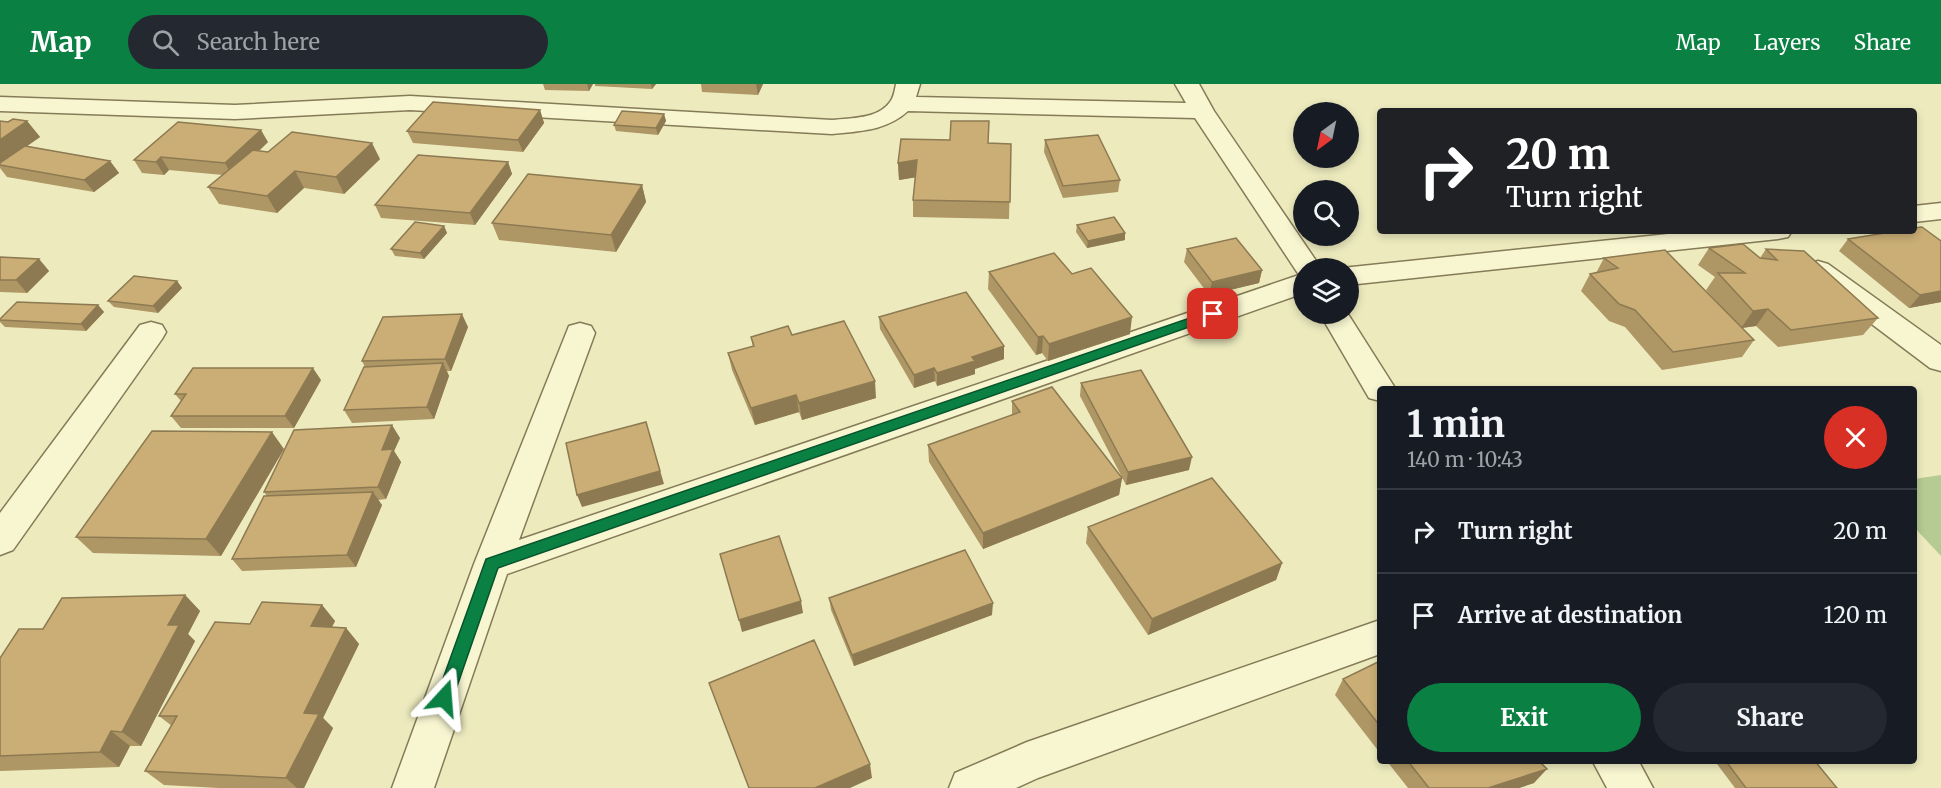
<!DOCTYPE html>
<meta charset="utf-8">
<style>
:root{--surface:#171b24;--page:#242831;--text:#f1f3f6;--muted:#9ea1a6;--line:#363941;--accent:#0b8043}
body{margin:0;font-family:Merriweather,serif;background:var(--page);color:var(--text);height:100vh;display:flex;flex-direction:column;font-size:22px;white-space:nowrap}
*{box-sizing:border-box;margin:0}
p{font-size:20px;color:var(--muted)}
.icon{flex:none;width:33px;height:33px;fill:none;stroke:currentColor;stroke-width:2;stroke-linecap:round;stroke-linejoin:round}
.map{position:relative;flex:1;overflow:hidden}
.side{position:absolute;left:1377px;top:302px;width:540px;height:378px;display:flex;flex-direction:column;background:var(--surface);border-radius:6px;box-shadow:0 3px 9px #0003}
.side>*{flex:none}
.hud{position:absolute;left:1377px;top:24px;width:540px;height:126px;border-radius:6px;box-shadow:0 3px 9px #0003;background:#202124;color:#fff;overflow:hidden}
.needle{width:39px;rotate:213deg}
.controls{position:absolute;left:1293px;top:18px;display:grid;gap:12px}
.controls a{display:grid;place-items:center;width:66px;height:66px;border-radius:50%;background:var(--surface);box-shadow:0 3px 9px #0003;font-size:30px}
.pin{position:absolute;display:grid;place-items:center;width:51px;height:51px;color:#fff;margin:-26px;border-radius:12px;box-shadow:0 3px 9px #0006}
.me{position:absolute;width:66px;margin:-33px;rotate:19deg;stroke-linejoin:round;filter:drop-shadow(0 0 4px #0008)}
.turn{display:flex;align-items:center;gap:21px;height:126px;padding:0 30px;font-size:27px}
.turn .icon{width:78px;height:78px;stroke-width:2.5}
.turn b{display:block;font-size:42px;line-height:51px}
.round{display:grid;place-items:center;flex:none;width:63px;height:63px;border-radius:32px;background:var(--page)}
.overview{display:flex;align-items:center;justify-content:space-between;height:102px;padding:0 30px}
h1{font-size:36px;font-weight:700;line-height:45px}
.action{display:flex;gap:12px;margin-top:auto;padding:12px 30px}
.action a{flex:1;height:69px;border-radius:36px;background:var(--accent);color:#fff;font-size:24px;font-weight:700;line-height:69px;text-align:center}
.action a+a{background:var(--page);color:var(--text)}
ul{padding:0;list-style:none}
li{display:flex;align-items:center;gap:18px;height:84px;padding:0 30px;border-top:2px solid var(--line)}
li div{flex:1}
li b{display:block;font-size:22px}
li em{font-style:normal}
header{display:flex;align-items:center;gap:36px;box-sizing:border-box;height:84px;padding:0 30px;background:var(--accent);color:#fff}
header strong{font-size:28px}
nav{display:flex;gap:33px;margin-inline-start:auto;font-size:21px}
.search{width:420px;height:54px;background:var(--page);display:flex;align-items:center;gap:15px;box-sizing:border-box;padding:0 21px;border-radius:33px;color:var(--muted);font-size:22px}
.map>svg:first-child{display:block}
.green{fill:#b6ca93}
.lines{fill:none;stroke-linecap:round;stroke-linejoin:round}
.minor-casing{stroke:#857b57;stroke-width:3}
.minor{fill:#f8f6d1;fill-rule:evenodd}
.wall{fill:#ae9665}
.shaded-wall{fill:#8d7a52}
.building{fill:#caae75;stroke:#8d7a52;stroke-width:1.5}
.route{fill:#0b8043;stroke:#07532c;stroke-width:1.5}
</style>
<header>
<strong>Map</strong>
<div class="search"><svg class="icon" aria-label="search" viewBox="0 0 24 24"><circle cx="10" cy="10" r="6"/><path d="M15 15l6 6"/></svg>Search here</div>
<nav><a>Map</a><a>Layers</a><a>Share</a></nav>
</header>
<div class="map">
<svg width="1941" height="704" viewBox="0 0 1941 704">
<rect width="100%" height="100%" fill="#edebbe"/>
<path class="green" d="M1941 391V472L1914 443V395Z"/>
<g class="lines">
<g class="minor-casing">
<path id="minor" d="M896 0H920L916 13 1186 19 1175 0H1199L1214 27 1321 184H1304V209L507 490 434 704H392L474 480 569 242 580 239 591 242 595 249 519 456 1299 191 1195 34 908 27C886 47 860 47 832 50L410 26 235 35 0 27V13L235 21 410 12 832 36C851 34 878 35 890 18 894 13 895 5 896 0Z
M1941 119V135L1914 138V122Z
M1697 147H1792L1788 153 1778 155 1348 201V184H1342Z
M1818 177 1828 180 1941 261V287L1930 284 1808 192 1804 186 1808 180Z
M1320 230H1348L1395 304H1380V317L1369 314Z
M151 238 162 241 166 248 162 255 13 466 0 471V429L140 241Z
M1380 536V570L1038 694 1016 704H949L955 689 1027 658Z
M1592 676H1638L1653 704H1607Z"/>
</g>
<use href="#minor" class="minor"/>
</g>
<path class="wall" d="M543 0H593L589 7 545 6Z
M595 0H656L652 5 595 2Z
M701 0H763L758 11 702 8Z
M540 26 544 39 523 68 413 59 407 47Z
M664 30 666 37 658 51 616 47 614 41Z
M0 37 8 38 27 37 40 53 27 62 110 77 119 89 94 108 7 93 0 84Z
M1045 56 1120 96 1118 108 1063 114 1044 68Z
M268 58 259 67 380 75 344 110 304 104 277 129 219 120 208 103 223 91 169 86 164 91 142 89 134 76Z
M988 59 1011 60 1009 135 913 133V116L915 93 899 96 898 79Z
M508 78 512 90 475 141 381 134 375 121Z
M642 101 646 118 616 168 499 156 492 139Z
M1077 141 1125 149V156L1087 164 1076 148Z
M444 142 447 149 424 175 395 172 391 165Z
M1848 155 1941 218 1909 224 1839 167Z
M1709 164 1760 174 1766 165 1878 234 1863 251 1778 263 1756 242 1742 244 1754 256 1742 273 1662 286 1625 243 1609 237 1581 207 1590 190 1596 189 1604 174 1723 225 1706 206 1715 193 1698 181Z
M1187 165 1262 186 1259 199 1209 211 1184 178Z
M0 173 39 175 49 187 27 209 0 208Z
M989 188 1072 190 1130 250 1048 277 1042 269 1036 271 988 205Z
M177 197 182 204 158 229 114 223 108 217Z
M98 221 104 228 86 247 5 243 0 238V235Z
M879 233 1004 275 975 285V290L937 302 935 297 914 304 880 245Z
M468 243 451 287H447L449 292 434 335 352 339 344 326 365 283 362 277Z
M792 251 876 314 802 336 799 328 755 341 732 286 728 269 753 263 751 253Z
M321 296 294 344H181L171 332 181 317 175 310Z
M1081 299 1189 386 1126 401 1080 312Z
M1012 317 1122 394 1119 411 983 465 929 378 928 361 1012 331Z
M400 354 394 367 401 378 386 415 378 416 382 421 356 483 242 487 232 475 267 412 264 408Z
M284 365 221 472 93 469 76 453Z
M1088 443 1282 479 1276 496 1148 551 1086 459Z
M185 511 200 527 188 550 195 557 141 662H130L119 683 0 687V574Z
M829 514 992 531 854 582 831 526Z
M322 521 335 537 332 543 346 544 359 560 323 634 333 644 304 704H219L164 701 145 687 172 642 159 632 250 540Z
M1380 577V669L1335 611 1343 595Z
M1386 676H1538L1534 699 1519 704H1408Z
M1714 676H1814L1837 704H1735Z"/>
<path class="shaded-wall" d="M587 0H593L589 7Z
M651 0H656L652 5Z
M756 0H763L758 11Z
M540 26 544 39 523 68 518 56Z
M664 30 666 37 658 51 656 44Z
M27 37 40 53 0 81V56Z
M261 46 268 58 232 92 225 79Z
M372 59 380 75 344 110 336 93Z
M161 73 169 86 164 91 156 78Z
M917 76 918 93 899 96 898 79Z
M110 77 119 89 94 108 84 96Z
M508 78 512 90 475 141 470 129Z
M295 87 304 104 277 129 267 112Z
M642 101 646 118 616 168 611 151Z
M444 142 447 149 424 175 420 169Z
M1125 149V156L1087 164 1088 157Z
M39 175 49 187 27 209 16 196Z
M1262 186 1259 199 1209 211 1212 198Z
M177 197 182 204 158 229 153 222Z
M1941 207V218L1909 224 1920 211Z
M98 221 104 228 86 247 81 240Z
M1768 225 1756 242 1741 244 1753 227Z
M462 230 468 243 451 287 445 275Z
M1132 233 1130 250 1048 277 1049 260Z
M1043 252 1042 269 1036 271 1038 253Z
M1004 262V275L975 285V290L937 302V289L972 273Z
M443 279 449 292 434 335 427 323Z
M313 284 321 296 294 344 285 332Z
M934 284 935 297 914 304V291Z
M875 297 876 314 802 336 799 319Z
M796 311 799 328 755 341 751 324Z
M646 338 664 400 582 423 577 411Z
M392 341 400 354 394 367 401 378 386 415 378 403 382 366Z
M272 348 284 365 221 472 206 455Z
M1192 373 1189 386 1126 401 1128 388Z
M1122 394 1119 411 983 465V449Z
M373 408 382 421 356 483 347 471Z
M1282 479 1276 496 1148 551 1152 535Z
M185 511 200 527 188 550 195 557 141 662 122 648 168 541Z
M801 517 803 529 742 548 739 536Z
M993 519 992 531 854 582 852 571Z
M322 521 335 537 324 558 311 542Z
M346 544 359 560 323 634 333 644 304 704H297L286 694 304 629Z
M111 647 130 662 119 683 100 668Z
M870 680 872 694 850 704H815Z
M1547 685 1534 699 1519 704H1488Z"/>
<path class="building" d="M433 18 540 26 518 56 407 47Z
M622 27 664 30 656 44 614 41Z
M13 35 27 37 0 56V37L8 38Z
M951 37H989L988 59 1011 60 1010 118 913 116 917 76 898 79 901 55 950 56Z
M178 38 261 46 225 79 161 73 156 78 134 76Z
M292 48 372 59 336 93 295 87 267 112 208 103 253 66 268 68Z
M1098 51 1120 96 1063 102 1045 56Z
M25 62 110 77 84 96 0 81V79Z
M418 71 508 78 470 129 375 121Z
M528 90 642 101 611 151 492 139Z
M1114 133 1125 149 1088 157 1077 141Z
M415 138 444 142 420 169 391 165Z
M1922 143 1941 157V207L1920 211 1848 155 1897 147H1914V144Z
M1236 154 1262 186 1212 198 1187 165Z
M1743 160 1760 174 1777 176 1766 165 1804 167 1878 234 1791 246 1768 225 1753 227 1718 189H1745L1709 164Z
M1665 166 1754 256 1673 268 1635 226 1619 220 1590 190 1618 184 1604 174Z
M1054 169 1072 190 1091 184 1132 233 1049 260 1043 252 1038 253 989 188Z
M0 173 39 175 16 196H0Z
M134 192 177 197 153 222 108 217Z
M966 208 1004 262 972 273 975 277 937 289 934 284 914 291 879 233Z
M17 218 98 221 81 240 0 236V235Z
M462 230 445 275 362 277 383 233Z
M844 237 875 297 799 319 796 311 751 324 728 269 754 262 751 253 788 242 792 251Z
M443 279 427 323 344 326 364 283Z
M193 284H313L285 332H171L186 310H175Z
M1141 286 1192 373 1128 388 1081 299Z
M1052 303 1122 394 983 449 928 361 1020 328 1012 317Z
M646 338 660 387 577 411 566 359Z
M392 341 382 366 393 365 378 403 264 408 294 346Z
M152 347 272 348 206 455 76 453Z
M1212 394 1282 479 1152 535 1088 443Z
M373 408 347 471 232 475 264 412Z
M779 452 801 517 739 536 720 470Z
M965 466 993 519 852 571 829 514Z
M185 511 168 541H179L122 648 111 647 100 668 0 672V574L19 545H43L62 514Z
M262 518 322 521 311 542 346 544 304 629 319 630 286 694 145 687 177 632H159L215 538 250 540Z
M814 556 870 680 815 704H749L709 599Z
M1380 577V642L1343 595Z
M1407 676H1538L1547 685 1488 704H1429Z
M1725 676H1814L1837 704H1746Z"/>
<path class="route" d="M1213 226 1219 230 1218 233 498 484 453 614 450 620 444 622 438 620 436 614 486 475Z"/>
</svg>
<div class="controls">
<a><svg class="needle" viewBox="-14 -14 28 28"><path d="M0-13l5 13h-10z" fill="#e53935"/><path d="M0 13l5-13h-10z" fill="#9ea1a6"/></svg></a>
<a><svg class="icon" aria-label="search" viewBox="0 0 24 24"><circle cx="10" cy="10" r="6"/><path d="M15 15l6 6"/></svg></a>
<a><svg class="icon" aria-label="layers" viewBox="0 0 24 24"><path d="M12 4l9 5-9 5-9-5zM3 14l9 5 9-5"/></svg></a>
</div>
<div class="pin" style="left:1213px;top:230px;background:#d93025"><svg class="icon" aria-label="arrive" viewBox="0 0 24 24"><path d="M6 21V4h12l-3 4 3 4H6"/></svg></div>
<svg class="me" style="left:444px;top:614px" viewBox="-20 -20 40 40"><path d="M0-17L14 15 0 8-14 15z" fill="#0b8043" stroke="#fff" stroke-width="4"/></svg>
<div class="hud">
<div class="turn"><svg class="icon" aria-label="right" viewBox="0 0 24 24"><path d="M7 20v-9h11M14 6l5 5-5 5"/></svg><div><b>20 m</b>Turn right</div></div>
</div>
<section class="side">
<div class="overview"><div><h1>1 min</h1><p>140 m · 10:43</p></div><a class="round" style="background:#d93025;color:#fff"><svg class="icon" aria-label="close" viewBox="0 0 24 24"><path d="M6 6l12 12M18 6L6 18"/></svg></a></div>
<ul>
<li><svg class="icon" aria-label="right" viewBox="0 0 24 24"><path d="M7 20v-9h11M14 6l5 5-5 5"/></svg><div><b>Turn right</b></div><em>20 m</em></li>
<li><svg class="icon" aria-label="arrive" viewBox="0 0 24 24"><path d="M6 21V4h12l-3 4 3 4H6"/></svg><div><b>Arrive at destination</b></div><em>120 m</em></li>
</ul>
<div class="action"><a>Exit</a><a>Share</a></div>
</section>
</div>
